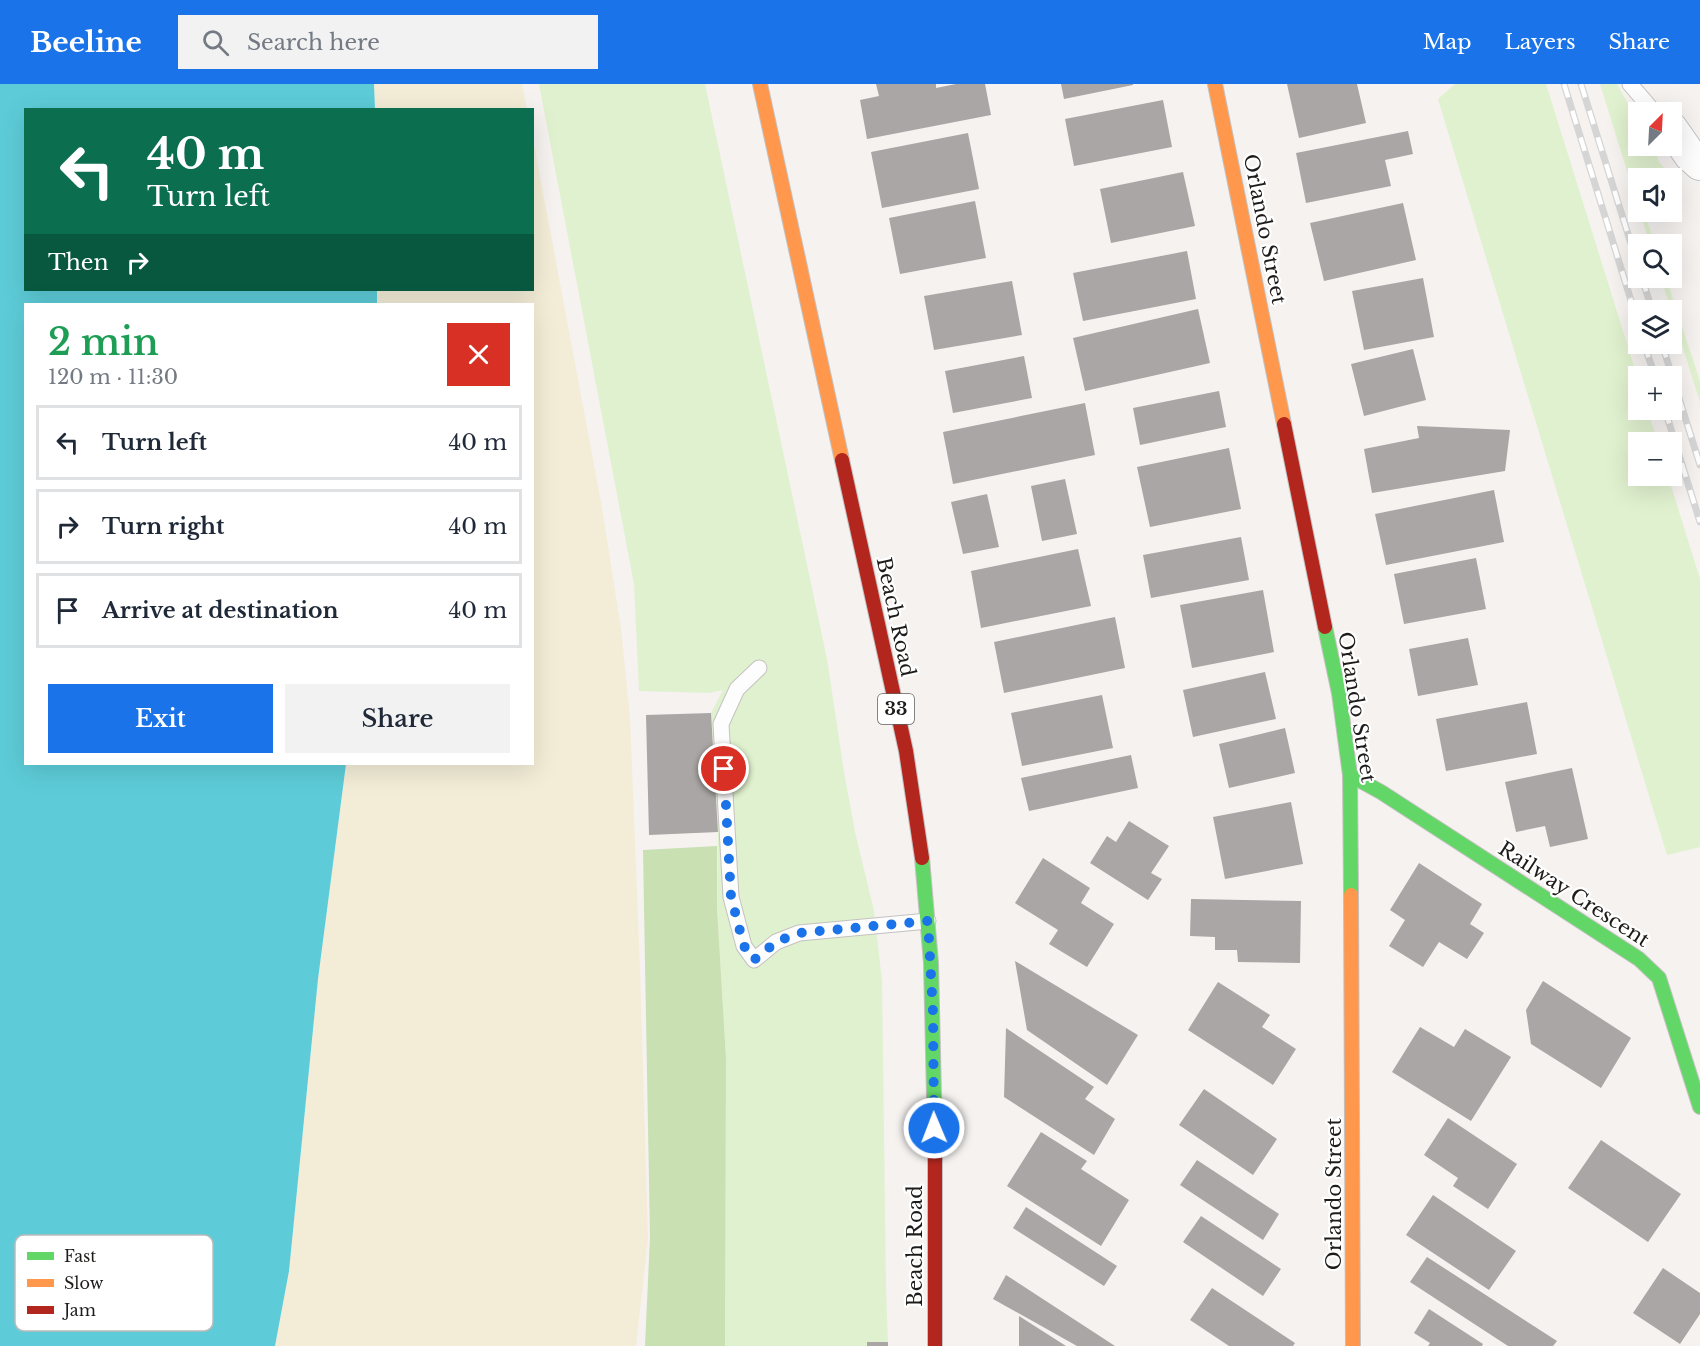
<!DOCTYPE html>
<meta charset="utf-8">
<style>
:root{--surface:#fff;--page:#f2f2f3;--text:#1f2937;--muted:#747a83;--line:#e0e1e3;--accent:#1a73e8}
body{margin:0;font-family:"Libre Baskerville",serif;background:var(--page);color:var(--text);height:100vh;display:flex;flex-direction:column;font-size:22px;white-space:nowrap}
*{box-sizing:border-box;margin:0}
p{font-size:20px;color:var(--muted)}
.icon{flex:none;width:33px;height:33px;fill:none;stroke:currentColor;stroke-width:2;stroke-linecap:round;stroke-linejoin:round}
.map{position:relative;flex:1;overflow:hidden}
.details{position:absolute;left:24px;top:219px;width:510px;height:462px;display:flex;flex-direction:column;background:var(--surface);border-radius:0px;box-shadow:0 6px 24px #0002}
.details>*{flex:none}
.banner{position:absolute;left:24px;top:24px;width:510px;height:183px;border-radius:0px;box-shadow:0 6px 24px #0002;background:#0b6e4f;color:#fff;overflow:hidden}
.needle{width:39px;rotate:24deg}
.fabs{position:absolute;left:1628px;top:18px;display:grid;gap:12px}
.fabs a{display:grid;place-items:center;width:54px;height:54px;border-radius:0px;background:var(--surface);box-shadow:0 6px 24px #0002;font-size:30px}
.pin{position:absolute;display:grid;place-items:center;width:51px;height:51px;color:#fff;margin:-26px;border:3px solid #fff;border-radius:50%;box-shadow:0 2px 6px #0007}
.me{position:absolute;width:66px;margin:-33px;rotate:359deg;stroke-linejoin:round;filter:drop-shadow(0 0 4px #0008)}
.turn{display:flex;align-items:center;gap:21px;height:126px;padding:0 24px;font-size:27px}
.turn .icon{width:78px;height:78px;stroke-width:2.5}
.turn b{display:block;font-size:42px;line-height:51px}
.then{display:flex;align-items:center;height:57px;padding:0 24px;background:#0003;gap:12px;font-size:22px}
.round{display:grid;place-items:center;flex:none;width:63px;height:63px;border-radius:0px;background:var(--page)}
.head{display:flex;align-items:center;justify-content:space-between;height:102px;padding:0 24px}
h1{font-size:36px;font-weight:600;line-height:45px;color:#1e9e55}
.button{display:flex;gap:12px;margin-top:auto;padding:12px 24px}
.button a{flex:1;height:69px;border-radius:0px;background:var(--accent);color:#fff;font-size:24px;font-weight:600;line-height:69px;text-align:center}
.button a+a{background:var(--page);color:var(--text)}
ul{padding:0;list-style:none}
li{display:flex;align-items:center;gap:18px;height:75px;margin:0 12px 9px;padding:0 12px;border:3px solid var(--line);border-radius:0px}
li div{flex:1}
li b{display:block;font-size:22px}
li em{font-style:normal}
header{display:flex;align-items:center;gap:36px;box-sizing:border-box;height:84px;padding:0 30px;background:var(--accent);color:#fff}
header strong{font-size:28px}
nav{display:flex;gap:33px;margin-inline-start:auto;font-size:21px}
.search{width:420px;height:54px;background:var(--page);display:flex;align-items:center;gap:15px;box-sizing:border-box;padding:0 21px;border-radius:0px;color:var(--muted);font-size:22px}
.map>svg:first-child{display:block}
.green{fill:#e0f1cf}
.forest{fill:#c8e0b2}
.sand{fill:#f3edd7}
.water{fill:#5dccd8}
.building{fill:#a9a6a5}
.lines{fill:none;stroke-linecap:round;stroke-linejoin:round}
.lane-casing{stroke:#c4c2c0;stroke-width:17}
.street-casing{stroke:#c4c2c0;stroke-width:34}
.fast-casing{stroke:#c4c2c0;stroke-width:16}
.slow-casing{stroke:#c4c2c0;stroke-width:16}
.jam-casing{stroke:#c4c2c0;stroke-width:16}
.lane{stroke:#fefdfd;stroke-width:15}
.street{stroke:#fefdfd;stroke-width:32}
.fast{stroke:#63d668;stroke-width:14}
.slow{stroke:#ff974d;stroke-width:14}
.jam{stroke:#b3261e;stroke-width:14}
.rail-casing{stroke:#d6d5d5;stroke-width:7}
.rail{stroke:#fff;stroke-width:4.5;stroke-dasharray:14;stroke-linecap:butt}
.route{stroke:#1a73e8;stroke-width:10;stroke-dasharray:0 18}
.labels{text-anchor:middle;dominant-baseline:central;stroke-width:4.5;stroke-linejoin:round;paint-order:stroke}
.shield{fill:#fff;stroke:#62605f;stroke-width:1.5}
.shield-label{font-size:18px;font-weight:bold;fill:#1e1c1b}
.street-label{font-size:20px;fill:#1e1c1b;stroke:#fff}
.key{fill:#fff;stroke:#bcbbbb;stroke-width:1.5}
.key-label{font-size:16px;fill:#1e1c1b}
</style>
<header>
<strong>Beeline</strong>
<div class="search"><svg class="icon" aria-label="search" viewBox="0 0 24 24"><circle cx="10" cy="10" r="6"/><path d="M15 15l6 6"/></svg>Search here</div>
<nav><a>Map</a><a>Layers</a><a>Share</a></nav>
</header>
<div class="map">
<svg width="1700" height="1262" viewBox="0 0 1700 1262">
<rect width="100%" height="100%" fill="#f5f2f0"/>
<path class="green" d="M539 0H705L827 575 844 688 855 748 874 827 882 897 886 1202 888 1262H725L726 974 717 824 718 748 711 629 723 606 709 609 639 607 634 500Z
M1455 0H1546L1638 295V326H1647L1658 358H1638V392H1668L1700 495V763L1667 771 1438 15Z
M1600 0H1617L1635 32 1638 33V62H1654L1659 78 1667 87 1634 96 1638 110V122Z
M1640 128H1644L1655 160H1650Z
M1661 194H1666L1700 297V318Z"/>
<path class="forest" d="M717 762V824L726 974 725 1262H645L650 1153 643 766Z"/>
<path class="sand" d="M374 0H522L527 25H375Z
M533 55 601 418 621 544 630 633 640 885 648 1155 636 1262H275L289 1187 318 895 346 680H532V220H377V206H532Z"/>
<path class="water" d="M0 0H374L375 25 26 26V206H377V220H26V680H346L318 895 289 1187 275 1262H0Z"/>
<path class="building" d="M876 0H936V4L956 0H985L991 31 867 55 860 16 879 12Z
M1061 0H1133V1L1064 15Z
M1287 0H1357L1366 39 1299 54Z
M1163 16 1172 63 1074 82 1065 35Z
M1408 47 1413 70 1385 76 1391 102 1306 119 1296 69Z
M968 49 979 105 882 124 871 68Z
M1183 88 1195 142 1111 159 1100 105Z
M975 117 986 174 900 190 889 134Z
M1403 119 1416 176 1324 197 1310 139Z
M1187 167 1196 215 1083 237 1073 189Z
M1423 194 1434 253 1364 266 1352 207Z
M1012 197 1022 251 934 266 924 212Z
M1198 225 1210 279 1085 307 1073 254Z
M1413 265 1426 316 1364 332 1351 280Z
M1024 272 1032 314 953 329 945 287Z
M1219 307 1226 343 1140 361 1133 324Z
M1085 319 1095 371 953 400 943 348Z
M1417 342 1510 346 1505 387 1372 409 1364 365 1419 354Z
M1229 364 1241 425 1150 443 1137 383Z
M1065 395 1077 450 1042 457 1031 402Z
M1494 406 1504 458 1386 481 1375 430Z
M987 410 999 463 963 470 951 418Z
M1241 453 1249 496 1151 514 1143 471Z
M1078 465 1091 522 981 544 971 487Z
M1476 474 1486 525 1404 540 1394 490Z
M1263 506 1274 568 1192 584 1180 521Z
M1115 533 1125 584 1004 609 994 558Z
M1468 554 1478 601 1418 612 1409 565Z
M1265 588 1276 635 1193 653 1183 606Z
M1102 611 1113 664 1022 682 1011 629Z
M1527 618 1537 670 1446 687 1436 635Z
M711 629 718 748 649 751 646 631Z
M1285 644 1295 689 1229 704 1219 660Z
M1131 671 1138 704 1029 727 1021 694Z
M1572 684 1588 755 1550 763 1545 742 1516 748 1505 698Z
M1291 718 1303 780 1225 795 1213 733Z
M1129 737 1169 762 1151 789 1162 795 1148 816 1090 779 1107 752 1116 758Z
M1043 774 1090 804 1081 819 1114 840 1087 883 1049 860 1058 846 1015 819Z
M1419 779 1482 820 1470 840 1484 849 1467 875 1439 858 1423 883 1389 862 1405 836 1390 826Z
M1191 815 1301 817 1300 879 1238 878 1237 866H1215V853L1190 852Z
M1015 877 1138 951 1107 1001 1027 946Z
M1543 897 1631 954 1601 1004 1531 960 1526 926Z
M1218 898 1270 931 1262 943 1296 965 1273 1001 1188 946Z
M1420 943 1454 963 1465 945 1511 973 1471 1037 1392 988Z
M1006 944 1094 1003 1085 1015 1115 1035 1094 1071 1004 1013Z
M1204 1005 1277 1055 1253 1091 1179 1041Z
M1448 1034 1517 1080 1488 1125 1453 1102 1458 1094 1424 1071Z
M1041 1048 1087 1077 1081 1085 1129 1116 1101 1162 1007 1102Z
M1601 1056 1681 1110 1648 1158 1568 1104Z
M1197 1076 1279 1130 1263 1156 1180 1101Z
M1433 1111 1516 1167 1489 1206 1406 1151Z
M1026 1123 1117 1182 1104 1202 1013 1144Z
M1201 1132 1281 1185 1263 1212 1183 1158Z
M1427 1173 1557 1257 1553 1262H1508L1410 1198Z
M1663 1184 1700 1209V1230L1680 1260 1633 1229Z
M1006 1191 1115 1262H1077L993 1215Z
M1212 1204 1295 1259 1293 1262H1229L1190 1236Z
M1429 1225 1483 1260 1482 1262H1428L1430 1259 1414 1249Z
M1019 1232 1066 1262H1019Z
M867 1258H888V1262H867Z"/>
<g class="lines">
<g class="lane-casing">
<path id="lane" d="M1630 0 1654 28
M759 584 737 605 721 640 731 813 744 862 754 876 776 858 799 849 928 837"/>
</g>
<g class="street-casing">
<path id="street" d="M1671 44 1690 71 1700 80"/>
</g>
<g class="fast-casing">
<path id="fast" d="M1325 543 1339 609 1350 691 1351 811
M1350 691 1381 708 1639 875 1659 894 1700 1023
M922 774 931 879 935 1057"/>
</g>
<g class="slow-casing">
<path id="slow" d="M760 0 842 376
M1215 0 1284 340
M1351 811 1353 1262"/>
</g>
<g class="jam-casing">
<path id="jam" d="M1284 340 1325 543
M842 376 906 667 922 774
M935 1262V1057"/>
</g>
<use href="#lane" class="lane"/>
<use href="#street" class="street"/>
<use href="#fast" class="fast"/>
<use href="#slow" class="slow"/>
<use href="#jam" class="jam"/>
<g class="rail-casing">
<path id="rail" d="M1564 0 1638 239
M1581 0 1638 182
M1642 194 1652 226
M1644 260 1655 292
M1662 260 1700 381
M1665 326 1700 438"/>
</g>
<use href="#rail" class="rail"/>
</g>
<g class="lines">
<path class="route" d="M724 685 731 813 744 862 754 876 776 858 799 849 928 837 933 929 934 1044"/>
</g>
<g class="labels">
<rect class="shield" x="878" y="610" width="36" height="30" rx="4.5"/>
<g class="shield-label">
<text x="896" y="625">33</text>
</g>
<g class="street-label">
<text transform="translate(1265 145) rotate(79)">Orlando Street</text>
<text transform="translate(896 533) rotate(78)">Beach Road</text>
<text transform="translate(1357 623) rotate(81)">Orlando Street</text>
<text transform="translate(1574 810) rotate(33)">Railway Crescent</text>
<text transform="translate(1334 1110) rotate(-90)">Orlando Street</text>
<text transform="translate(915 1162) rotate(-90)">Beach Road</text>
</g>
</g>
<rect x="15" y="1151" width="198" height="96" rx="9" class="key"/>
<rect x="27" y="1168" width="27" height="8" fill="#63d668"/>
<rect x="27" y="1195" width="27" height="8" fill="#ff974d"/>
<rect x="27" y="1222" width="27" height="8" fill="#b3261e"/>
<g class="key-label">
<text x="64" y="1178">Fast</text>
<text x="64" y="1205">Slow</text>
<text x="64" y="1232">Jam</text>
</g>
</svg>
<div class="fabs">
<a><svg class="needle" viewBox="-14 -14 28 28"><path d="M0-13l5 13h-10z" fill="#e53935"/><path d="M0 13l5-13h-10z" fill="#747a83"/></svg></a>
<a><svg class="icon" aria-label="sound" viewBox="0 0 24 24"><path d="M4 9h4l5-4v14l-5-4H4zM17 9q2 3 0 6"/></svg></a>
<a><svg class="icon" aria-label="search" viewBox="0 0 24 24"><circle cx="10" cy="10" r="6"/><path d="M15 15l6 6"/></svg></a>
<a><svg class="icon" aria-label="layers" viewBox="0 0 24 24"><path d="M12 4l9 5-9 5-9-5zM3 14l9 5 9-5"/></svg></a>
<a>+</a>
<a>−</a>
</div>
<div class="pin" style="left:724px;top:685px;background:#d93025"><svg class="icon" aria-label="arrive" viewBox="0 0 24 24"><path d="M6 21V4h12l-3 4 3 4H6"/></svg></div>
<svg class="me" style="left:934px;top:1044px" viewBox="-20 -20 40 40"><circle r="17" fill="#1a73e8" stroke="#fff" stroke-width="3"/><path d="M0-11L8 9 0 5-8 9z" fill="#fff"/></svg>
<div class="banner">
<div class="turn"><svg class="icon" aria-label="left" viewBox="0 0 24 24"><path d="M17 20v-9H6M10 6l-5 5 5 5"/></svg><div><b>40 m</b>Turn left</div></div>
<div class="then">Then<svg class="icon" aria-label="right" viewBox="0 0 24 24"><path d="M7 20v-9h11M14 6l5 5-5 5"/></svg></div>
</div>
<section class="details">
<div class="head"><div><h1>2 min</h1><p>120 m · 11:30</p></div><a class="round" style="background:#d93025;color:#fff"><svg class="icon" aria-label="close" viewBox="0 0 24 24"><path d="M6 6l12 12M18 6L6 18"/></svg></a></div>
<ul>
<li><svg class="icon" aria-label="left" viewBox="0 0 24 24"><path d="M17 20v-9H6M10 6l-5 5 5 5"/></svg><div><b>Turn left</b></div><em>40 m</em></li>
<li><svg class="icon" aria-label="right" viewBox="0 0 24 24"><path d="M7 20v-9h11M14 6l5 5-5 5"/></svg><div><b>Turn right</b></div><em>40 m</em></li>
<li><svg class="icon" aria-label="arrive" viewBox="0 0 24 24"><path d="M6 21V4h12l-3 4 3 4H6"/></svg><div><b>Arrive at destination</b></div><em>40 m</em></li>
</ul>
<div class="button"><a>Exit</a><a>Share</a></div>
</section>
</div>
